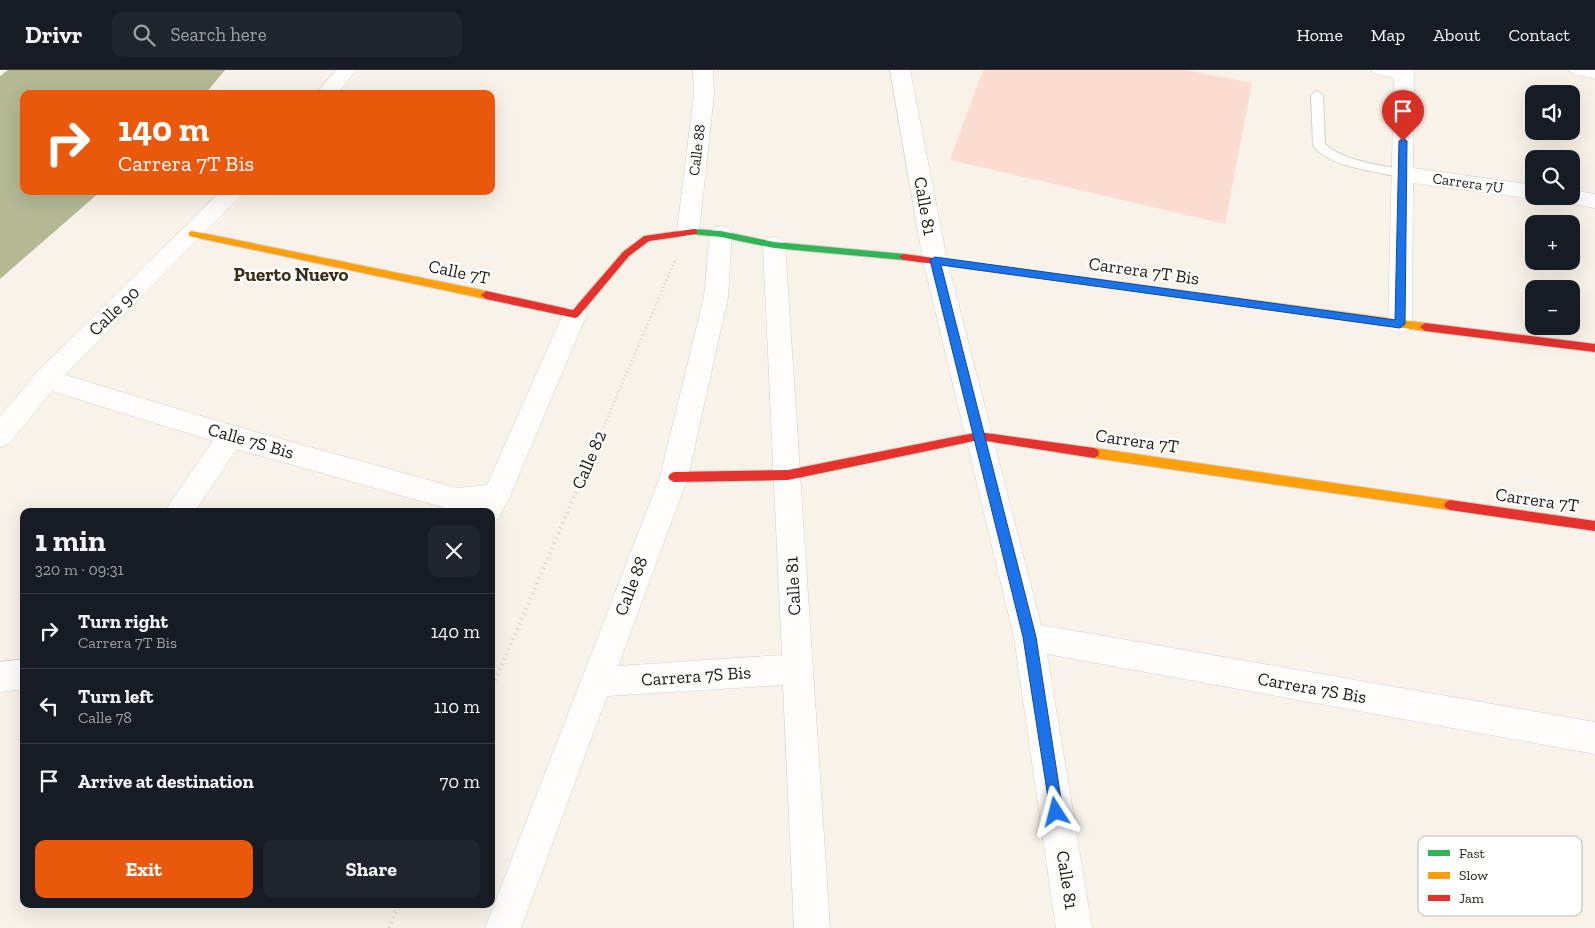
<!DOCTYPE html>
<meta charset="utf-8">
<style>
:root{--surface:#171b24;--page:#20242c;--text:#f1f3f6;--muted:#9ea1a6;--line:#363941;--accent:#ea580c}
body{margin:0;font-family:"Zilla Slab",serif;background:var(--page);color:var(--text);height:100vh;display:flex;flex-direction:column;font-size:19px;white-space:nowrap}
*{box-sizing:border-box;margin:0}
p{font-size:16px;color:var(--muted)}
.icon{flex:none;width:28px;height:28px;fill:none;stroke:currentColor;stroke-width:2;stroke-linecap:round;stroke-linejoin:round}
.map{position:relative;flex:1;overflow:hidden}
.details{position:absolute;left:20px;top:438px;width:475px;height:400px;display:flex;flex-direction:column;background:var(--surface);border-radius:10px;box-shadow:0 5px 20px #0002}
.details>*{flex:none}
.hud{position:absolute;left:20px;top:20px;width:475px;height:105px;border-radius:10px;box-shadow:0 5px 20px #0002;background:#ea580c;color:#fff;overflow:hidden}
.buttons{position:absolute;left:1525px;top:15px;display:grid;gap:10px}
.buttons a{display:grid;place-items:center;width:55px;height:55px;border-radius:10px;background:var(--surface);box-shadow:0 5px 20px #0002;font-size:25px}
.pin{position:absolute;display:grid;place-items:center;width:42px;height:42px;color:#fff;margin:-51px -21px;border-radius:50% 50% 50% 0;rotate:-45deg;box-shadow:0 0 5px #0007}
.pin .icon{rotate:45deg}
.me{position:absolute;width:55px;margin:-28px;rotate:351deg;stroke-linejoin:round;filter:drop-shadow(0 0 4px #0008)}
.turn{display:flex;align-items:center;gap:18px;height:105px;padding:0 15px;font-size:22px}
.turn .icon{width:65px;height:65px;stroke-width:2.5}
.turn b{display:block;font-size:35px;line-height:42px}
.round{display:grid;place-items:center;flex:none;width:52px;height:52px;border-radius:10px;background:var(--page)}
.overview{display:flex;align-items:center;justify-content:space-between;height:85px;padding:0 15px}
h1{font-size:30px;font-weight:800;line-height:38px}
.primary-button{display:flex;gap:10px;margin-top:auto;padding:10px 15px}
.primary-button a{flex:1;height:58px;border-radius:10px;background:var(--accent);color:#fff;font-size:20px;font-weight:800;line-height:58px;text-align:center}
.primary-button a+a{background:var(--page);color:var(--text)}
ul{padding:0;list-style:none}
li{display:flex;align-items:center;gap:15px;height:75px;padding:0 15px;border-top:1px solid var(--line)}
li div{flex:1}
li b{display:block;font-size:19px}
li em{font-style:normal}
header{display:flex;align-items:center;gap:30px;box-sizing:border-box;height:70px;padding:0 25px;background:var(--surface);border-bottom:1px solid var(--line)}
header strong{font-size:24px}
nav{display:flex;gap:28px;margin-inline-start:auto;font-size:18px}
.search{width:350px;height:45px;background:var(--page);display:flex;align-items:center;gap:12px;box-sizing:border-box;padding:0 18px;border-radius:10px;color:var(--muted);font-size:19px}
.map>svg:first-child{display:block}
.green{fill:#fbded1}
.water{fill:#b4b994}
.lines{fill:none;stroke-linecap:round;stroke-linejoin:round}
.lane-casing{stroke:#d6d0c7;stroke-width:2}
.street-casing{stroke:#d6d0c7;stroke-width:1}
.fast-casing{stroke:#d6d0c7;stroke-width:2}
.slow-casing{stroke:#d6d0c7;stroke-width:2}
.jam-casing{stroke:#d6d0c7;stroke-width:2}
.path-far1{stroke:#d4d3d0;stroke-width:2.5;stroke-dasharray:1 3;stroke-linecap:butt}
.path{stroke:#d4d3d0;stroke-width:4;stroke-dasharray:1 4.5;stroke-linecap:butt}
.lane{fill:#fefdfc;fill-rule:evenodd}
.street{fill:#fefdfc;fill-rule:evenodd}
.fast{fill:#30b455;fill-rule:evenodd}
.slow{fill:#ff9f0a;fill-rule:evenodd}
.jam{fill:#e5322d;fill-rule:evenodd}
.route{fill:#1a73e8;stroke:#114b97}
.labels{text-anchor:middle;dominant-baseline:central;stroke-width:4.5;stroke-linejoin:round;paint-order:stroke}
.far-street-label{font-size:15px;fill:#1e180e;stroke:#fff}
.street-label{font-size:18px;fill:#1e180e;stroke:#fff}
.neighbourhood-label{font-size:19px;font-weight:bold;fill:#3b2d17;stroke:#fff}
.key{fill:#fff;stroke:#bcbab7;stroke-width:1}
.key-label{font-size:14px;fill:#1e180e}
</style>
<header>
<strong>Drivr</strong>
<div class="search"><svg class="icon" aria-label="search" viewBox="0 0 24 24"><circle cx="10" cy="10" r="6"/><path d="M15 15l6 6"/></svg>Search here</div>
<nav><a>Home</a><a>Map</a><a>About</a><a>Contact</a></nav>
</header>
<div class="map">
<svg width="1595" height="858" viewBox="0 0 1595 858">
<rect width="100%" height="100%" fill="#f8f2e9"/>
<path class="green" d="M983 0H1186L1252 13 1225 154 950 90Z"/>
<path class="water" d="M8 0H225L205 24H24V121H101L0 209V6Z"/>
<g class="lines">
<g class="lane-casing">
<path id="lane" d="M1317 21 1323 25 1325 74C1346 93 1381 94 1407 101L1409 104 1407 107 1403 108C1377 101 1329 98 1313 75L1311 25Z"/>
</g>
<g class="street-casing">
<path id="street" d="M336 0H356L337 24H316Z
M693 0H713L714 24 699 161 696 167 688 169 680 167 677 161 694 24Z
M890 0H910L947 190 1041 555 1595 652V684L1047 584 1092 858H1056L1014 567 923 190Z
M1371 0H1414L1413 98 1534 115V126H1542L1534 129 1413 113 1412 254 1409 260 1400 263 1391 260 1388 254 1394 8 1374 4Z
M1569 0H1595V9L1572 4Z
M1571 120 1595 124V138L1554 131 1551 126H1571Z
M221 121H245L65 305 231 355 450 416 458 418 487 415 563 244 567 238 575 235 583 238 587 244 510 426 498 449 491 452V441H456L237 379 195 441H166L170 433 213 371 52 321 9 374 0 377V347L37 302Z
M721 156 729 158 732 164 728 227 688 407 618 596 782 585 763 175 766 169 774 167 782 169 785 175 830 858H794L783 615 607 626 521 858H485L660 407 704 227 710 164 713 158Z
M24 589V619L0 622V592Z"/>
</g>
<g class="fast-casing">
<path id="fast" d="M694 159 721 161 774 172 904 184 909 187 904 190 774 178 721 167 691 164V160Z"/>
</g>
<g class="slow-casing">
<path id="slow" d="M192 161 486 221 491 225 486 229 189 166V162Z
M1094 209 1425 253 1430 257 1425 261 1094 215 1089 212Z
M1094 378 1450 430 1454 432 1456 435 1454 438 1450 440 1094 388 1090 386 1089 383 1090 380Z"/>
</g>
<g class="jam-casing">
<path id="jam" d="M694 159 697 160V164L649 171 629 186 578 247 575 248 486 229 481 225 486 221 573 240 623 182 644 166Z
M904 184 1094 209 1099 212 1094 215 904 190 899 187Z
M1425 253 1595 274V282L1425 261 1420 257Z
M979 362 1094 378 1098 380 1099 383 1098 386 1094 388 979 370 788 410 674 412 670 410 668 407 670 404 674 402 788 400Z
M1450 430 1595 451V461L1450 440 1446 438 1444 435 1446 432Z"/>
</g>
<path class="path-far1" d="M600 365 676 188"/>
<path class="path" d="M491 620 601 364
M389 858 399 834"/>
<use href="#lane" class="lane"/>
<use href="#street" class="street"/>
<use href="#fast" class="fast"/>
<use href="#slow" class="slow"/>
<use href="#jam" class="jam"/>
</g>
<path class="route" d="M1403 68 1407 71 1405 254 1400 258 941 195 1036 567 1063 742 1061 747 1056 749 1051 747 1023 567 930 190 935 187 1395 250 1399 71Z"/>
<g class="labels">
<g class="far-street-label">
<text transform="translate(697 80) rotate(-83)">Calle 88</text>
<text transform="translate(1468 113) rotate(8)">Carrera 7U</text>
</g>
<g class="street-label">
<text transform="translate(925 136) rotate(80)">Calle 81</text>
<text transform="translate(1144 201) rotate(8)">Carrera 7T Bis</text>
<text transform="translate(459 202) rotate(12)">Calle 7T</text>
<text transform="translate(114 241) rotate(-44)">Calle 90</text>
<text transform="translate(251 371) rotate(16)">Calle 7S Bis</text>
<text transform="translate(1137 371) rotate(8)">Carrera 7T</text>
<text transform="translate(589 390) rotate(-67)">Calle 82</text>
<text transform="translate(1537 430) rotate(8)">Carrera 7T</text>
<text transform="translate(631 516) rotate(-69)">Calle 88</text>
<text transform="translate(793 516) rotate(-93)">Calle 81</text>
<text transform="translate(696 606) rotate(-4)">Carrera 7S Bis</text>
<text transform="translate(1312 618) rotate(10)">Carrera 7S Bis</text>
<text transform="translate(1067 810) rotate(81)">Calle 81</text>
</g>
<g class="neighbourhood-label">
<text x="291" y="204">Puerto Nuevo</text>
</g>
</g>
<rect x="1418" y="766" width="164" height="80" rx="8" class="key"/>
<rect x="1428" y="780" width="22" height="6" fill="#30b455"/>
<rect x="1428" y="802" width="22" height="7" fill="#ff9f0a"/>
<rect x="1428" y="825" width="22" height="6" fill="#e5322d"/>
<g class="key-label">
<text x="1459" y="788">Fast</text>
<text x="1459" y="810">Slow</text>
<text x="1459" y="833">Jam</text>
</g>
</svg>
<div class="buttons">
<a><svg class="icon" aria-label="sound" viewBox="0 0 24 24"><path d="M4 9h4l5-4v14l-5-4H4zM17 9q2 3 0 6"/></svg></a>
<a><svg class="icon" aria-label="search" viewBox="0 0 24 24"><circle cx="10" cy="10" r="6"/><path d="M15 15l6 6"/></svg></a>
<a>+</a>
<a>−</a>
</div>
<div class="pin" style="left:1403px;top:71px;background:#d93025"><svg class="icon" aria-label="arrive" viewBox="0 0 24 24"><path d="M6 21V4h12l-3 4 3 4H6"/></svg></div>
<svg class="me" style="left:1056px;top:742px" viewBox="-20 -20 40 40"><path d="M0-17L14 15 0 8-14 15z" fill="#1a73e8" stroke="#fff" stroke-width="4"/></svg>
<div class="hud">
<div class="turn"><svg class="icon" aria-label="right" viewBox="0 0 24 24"><path d="M7 20v-9h11M14 6l5 5-5 5"/></svg><div><b>140 m</b>Carrera 7T Bis</div></div>
</div>
<section class="details">
<div class="overview"><div><h1>1 min</h1><p>320 m · 09:31</p></div><a class="round"><svg class="icon" aria-label="close" viewBox="0 0 24 24"><path d="M6 6l12 12M18 6L6 18"/></svg></a></div>
<ul>
<li><svg class="icon" aria-label="right" viewBox="0 0 24 24"><path d="M7 20v-9h11M14 6l5 5-5 5"/></svg><div><b>Turn right</b><p>Carrera 7T Bis</p></div><em>140 m</em></li>
<li><svg class="icon" aria-label="left" viewBox="0 0 24 24"><path d="M17 20v-9H6M10 6l-5 5 5 5"/></svg><div><b>Turn left</b><p>Calle 78</p></div><em>110 m</em></li>
<li><svg class="icon" aria-label="arrive" viewBox="0 0 24 24"><path d="M6 21V4h12l-3 4 3 4H6"/></svg><div><b>Arrive at destination</b></div><em>70 m</em></li>
</ul>
<div class="primary-button"><a>Exit</a><a>Share</a></div>
</section>
</div>
